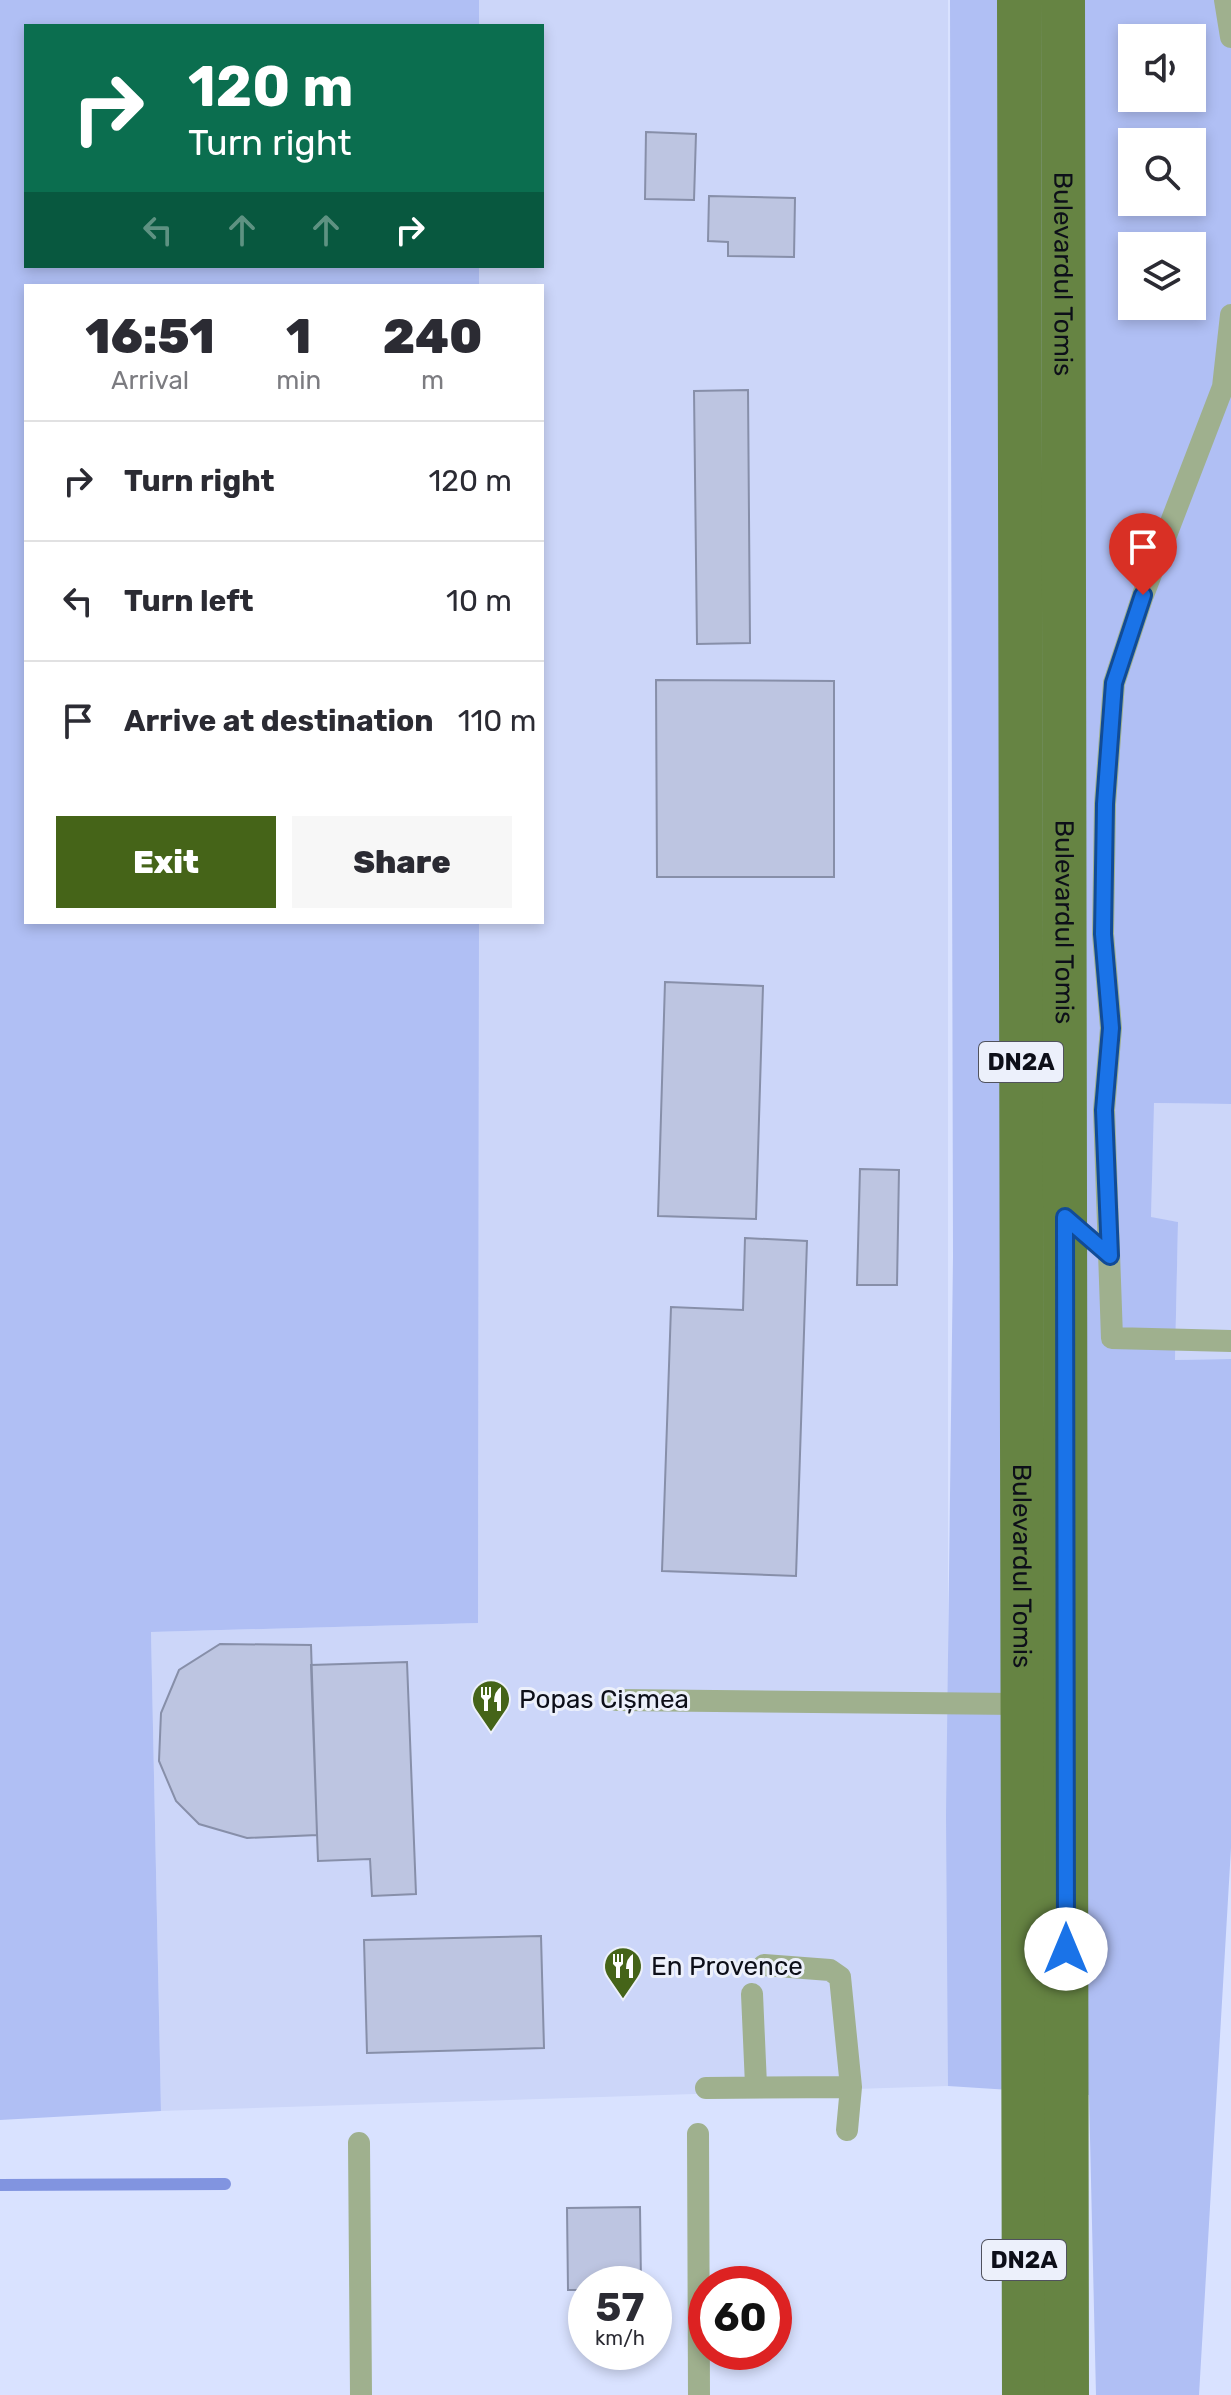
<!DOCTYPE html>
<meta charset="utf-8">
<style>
:root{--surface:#fff;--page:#f7f7f7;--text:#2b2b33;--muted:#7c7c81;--line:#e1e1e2;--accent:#456418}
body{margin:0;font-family:Rubik,sans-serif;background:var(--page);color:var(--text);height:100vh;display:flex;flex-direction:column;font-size:30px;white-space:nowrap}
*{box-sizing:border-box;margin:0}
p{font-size:26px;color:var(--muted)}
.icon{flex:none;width:44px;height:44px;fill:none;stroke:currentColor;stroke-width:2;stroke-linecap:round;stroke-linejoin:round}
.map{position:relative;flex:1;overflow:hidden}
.sheet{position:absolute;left:24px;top:284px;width:520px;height:640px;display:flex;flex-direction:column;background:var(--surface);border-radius:0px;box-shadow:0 4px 12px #0003}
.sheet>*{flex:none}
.banner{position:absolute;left:24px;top:24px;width:520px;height:244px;border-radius:0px;box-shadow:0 4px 12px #0003;background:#0b6e4f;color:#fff;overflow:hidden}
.buttons{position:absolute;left:1118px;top:24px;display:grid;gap:16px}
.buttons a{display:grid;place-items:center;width:88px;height:88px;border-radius:0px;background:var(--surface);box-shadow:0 4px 12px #0003;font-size:40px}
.speed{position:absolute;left:568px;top:2266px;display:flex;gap:16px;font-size:40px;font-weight:700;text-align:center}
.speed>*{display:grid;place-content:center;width:104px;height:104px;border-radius:50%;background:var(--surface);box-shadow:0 4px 12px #0003;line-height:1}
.speed small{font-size:20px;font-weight:400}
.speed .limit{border:12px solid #d22;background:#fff;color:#111}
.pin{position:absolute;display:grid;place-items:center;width:68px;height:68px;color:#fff;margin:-82px -34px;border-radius:50% 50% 50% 0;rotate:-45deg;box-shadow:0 0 8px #0007}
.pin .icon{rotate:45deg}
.me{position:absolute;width:88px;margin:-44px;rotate:0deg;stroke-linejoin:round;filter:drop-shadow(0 0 6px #0008)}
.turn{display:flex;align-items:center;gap:28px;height:168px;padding:0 32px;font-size:36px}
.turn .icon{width:104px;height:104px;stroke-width:2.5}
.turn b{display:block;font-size:56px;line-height:68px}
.lanes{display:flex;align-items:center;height:76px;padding:0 32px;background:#0003;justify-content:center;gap:40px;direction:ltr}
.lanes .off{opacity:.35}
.eta{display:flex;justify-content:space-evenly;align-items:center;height:136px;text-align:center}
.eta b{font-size:48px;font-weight:800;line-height:56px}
.cta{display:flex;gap:16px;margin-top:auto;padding:16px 32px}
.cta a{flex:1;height:92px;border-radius:0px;background:var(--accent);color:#fff;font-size:32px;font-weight:800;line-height:92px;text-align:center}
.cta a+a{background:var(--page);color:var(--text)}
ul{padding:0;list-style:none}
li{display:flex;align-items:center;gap:24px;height:120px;padding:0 32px;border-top:2px solid var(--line)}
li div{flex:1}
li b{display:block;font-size:30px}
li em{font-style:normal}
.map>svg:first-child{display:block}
.built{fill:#ccd6f9}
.green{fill:#b0bff4;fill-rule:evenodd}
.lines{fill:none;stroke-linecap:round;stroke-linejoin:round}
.stream{stroke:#8194e0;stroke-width:12}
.building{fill:#bdc5e1;stroke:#878fa9;stroke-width:2}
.service{stroke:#9fb08e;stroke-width:22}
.primary{stroke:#668443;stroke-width:44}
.route-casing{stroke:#114b97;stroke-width:20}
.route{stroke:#1a73e8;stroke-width:14}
.labels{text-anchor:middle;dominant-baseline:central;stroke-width:6;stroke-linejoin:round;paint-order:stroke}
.shield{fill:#ecf0fb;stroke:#50525d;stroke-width:2}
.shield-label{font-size:24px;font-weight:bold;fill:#0d0f19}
.street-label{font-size:26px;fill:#0d0f19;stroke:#ecf0fb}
.poi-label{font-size:26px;fill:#0d0f19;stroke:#ecf0fb;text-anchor:start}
</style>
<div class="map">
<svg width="1231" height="2395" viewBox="0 0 1231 2395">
<rect width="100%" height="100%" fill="#d9e2ff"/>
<path class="built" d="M479 0H948V2086L161 2111 151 1632 478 1623 479 922H542V286H479V266H542V26H479Z
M1153 1103 1231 1104V1359L1175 1360 1178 1222 1151 1218Z"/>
<path class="green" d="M0 0H479V26H26V266H479V286H26V922H479L478 1623 151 1632 161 2111 0 2120Z
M950 0H1231V1104L1154 1103 1151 1217 1178 1222 1175 1360 1231 1359V1848L1199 2395H1096L1089 2095 948 2086 946 1816 953 1257ZM1132 38H1192V98H1132ZM1132 142H1192V202H1132ZM1132 246H1192V306H1132Z"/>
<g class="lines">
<path class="stream" d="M0 2185 225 2184"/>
</g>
<path class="building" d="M646 132 696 134 694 200 645 199Z
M709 196 795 198 794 257 728 256V242L708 241Z
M748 390 750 643 697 644 694 391Z
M656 680 834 681V877H657Z
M665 982 763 986 756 1219 658 1216Z
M860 1169 899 1170 897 1285H857Z
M745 1238 807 1241 796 1576 662 1571 671 1307 743 1310Z
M220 1644 311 1645 317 1835 247 1838 199 1824 176 1801 159 1761 161 1713 179 1670Z
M407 1662 416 1894 372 1896 370 1859 318 1861 311 1665Z
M541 1936 544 2048 367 2053 364 1940Z
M640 2207 641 2284H586V2290H568L567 2208Z"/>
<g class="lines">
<path class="service" d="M1225 0 1231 37
M1231 315 1223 387 1143 595 1114 683 1105 804 1103 934 1111 1028 1104 1110 1112 1338 1231 1341
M617 1700 1023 1704
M764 1965 830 1970 840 1977 851 2087 847 2130
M752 1994 756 2085
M706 2088 851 2087
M698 2134 699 2395
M359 2143 361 2395"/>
<g class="primary">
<path id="s1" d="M1019 0 1024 2395"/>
<path id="s2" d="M1063 0 1067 2395"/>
</g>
</g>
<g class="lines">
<g class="route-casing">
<path id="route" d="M1066 1949 1065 1217 1110 1256 1104 1110 1111 1028 1103 934 1105 804 1114 683 1143 595"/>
</g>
<use href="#route" class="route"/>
</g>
<defs>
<g id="restaurant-pin" transform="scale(2)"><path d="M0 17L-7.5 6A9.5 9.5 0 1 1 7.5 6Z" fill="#456418" stroke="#ecf0fb"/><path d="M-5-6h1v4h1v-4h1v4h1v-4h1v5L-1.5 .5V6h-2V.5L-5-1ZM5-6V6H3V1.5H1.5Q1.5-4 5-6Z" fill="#fff"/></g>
</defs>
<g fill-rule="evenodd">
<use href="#restaurant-pin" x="491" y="1699"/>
<use href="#restaurant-pin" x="623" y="1966"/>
</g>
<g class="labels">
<g class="shield">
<rect x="979" y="1042" width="84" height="40" rx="6"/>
<rect x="982" y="2240" width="84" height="40" rx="6"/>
</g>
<g class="shield-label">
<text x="1021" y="1062">DN2A</text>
<text x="1024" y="2260">DN2A</text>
</g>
<g class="street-label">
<text stroke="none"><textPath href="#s2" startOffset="274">Bulevardul Tomis</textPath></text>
<text stroke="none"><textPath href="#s2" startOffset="922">Bulevardul Tomis</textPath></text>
<text stroke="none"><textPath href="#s1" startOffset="1566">Bulevardul Tomis</textPath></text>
</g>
<g class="poi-label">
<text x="519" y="1699">Popas Cișmea</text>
<text x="651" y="1966">En Provence</text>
</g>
</g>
</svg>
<div class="buttons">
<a><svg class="icon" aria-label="sound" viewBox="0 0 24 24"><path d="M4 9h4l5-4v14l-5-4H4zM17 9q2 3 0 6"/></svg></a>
<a><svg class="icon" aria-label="search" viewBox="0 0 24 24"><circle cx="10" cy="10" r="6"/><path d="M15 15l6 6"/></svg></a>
<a><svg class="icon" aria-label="layers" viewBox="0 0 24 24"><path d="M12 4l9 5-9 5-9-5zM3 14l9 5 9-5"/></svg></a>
</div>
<div class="speed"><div>57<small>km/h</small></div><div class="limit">60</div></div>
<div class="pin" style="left:1143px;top:595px;background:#d93025"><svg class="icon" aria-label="arrive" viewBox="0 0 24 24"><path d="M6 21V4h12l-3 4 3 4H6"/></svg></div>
<svg class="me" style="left:1066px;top:1949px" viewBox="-20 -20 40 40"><circle r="19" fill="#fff"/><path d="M0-13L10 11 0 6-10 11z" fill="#1a73e8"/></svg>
<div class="banner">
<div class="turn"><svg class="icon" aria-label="right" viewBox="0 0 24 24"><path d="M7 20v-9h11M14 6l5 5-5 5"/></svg><div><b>120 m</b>Turn right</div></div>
<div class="lanes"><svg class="icon off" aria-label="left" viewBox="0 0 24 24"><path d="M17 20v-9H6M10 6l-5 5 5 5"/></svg><svg class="icon off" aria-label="ahead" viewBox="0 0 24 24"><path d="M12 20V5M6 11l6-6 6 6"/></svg><svg class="icon off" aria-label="ahead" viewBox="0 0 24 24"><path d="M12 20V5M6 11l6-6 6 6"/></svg><svg class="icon" aria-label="right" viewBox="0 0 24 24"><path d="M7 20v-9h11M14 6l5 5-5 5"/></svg></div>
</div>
<section class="sheet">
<div class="eta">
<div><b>16:51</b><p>Arrival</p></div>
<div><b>1</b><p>min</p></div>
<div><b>240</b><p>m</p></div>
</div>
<ul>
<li><svg class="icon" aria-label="right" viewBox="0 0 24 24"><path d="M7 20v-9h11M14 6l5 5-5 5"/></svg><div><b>Turn right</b></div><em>120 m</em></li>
<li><svg class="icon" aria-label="left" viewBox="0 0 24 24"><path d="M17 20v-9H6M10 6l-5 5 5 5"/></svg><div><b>Turn left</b></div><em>10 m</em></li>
<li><svg class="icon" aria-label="arrive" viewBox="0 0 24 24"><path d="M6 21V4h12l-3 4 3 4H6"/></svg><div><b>Arrive at destination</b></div><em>110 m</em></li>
</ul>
<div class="cta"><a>Exit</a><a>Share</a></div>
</section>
</div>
